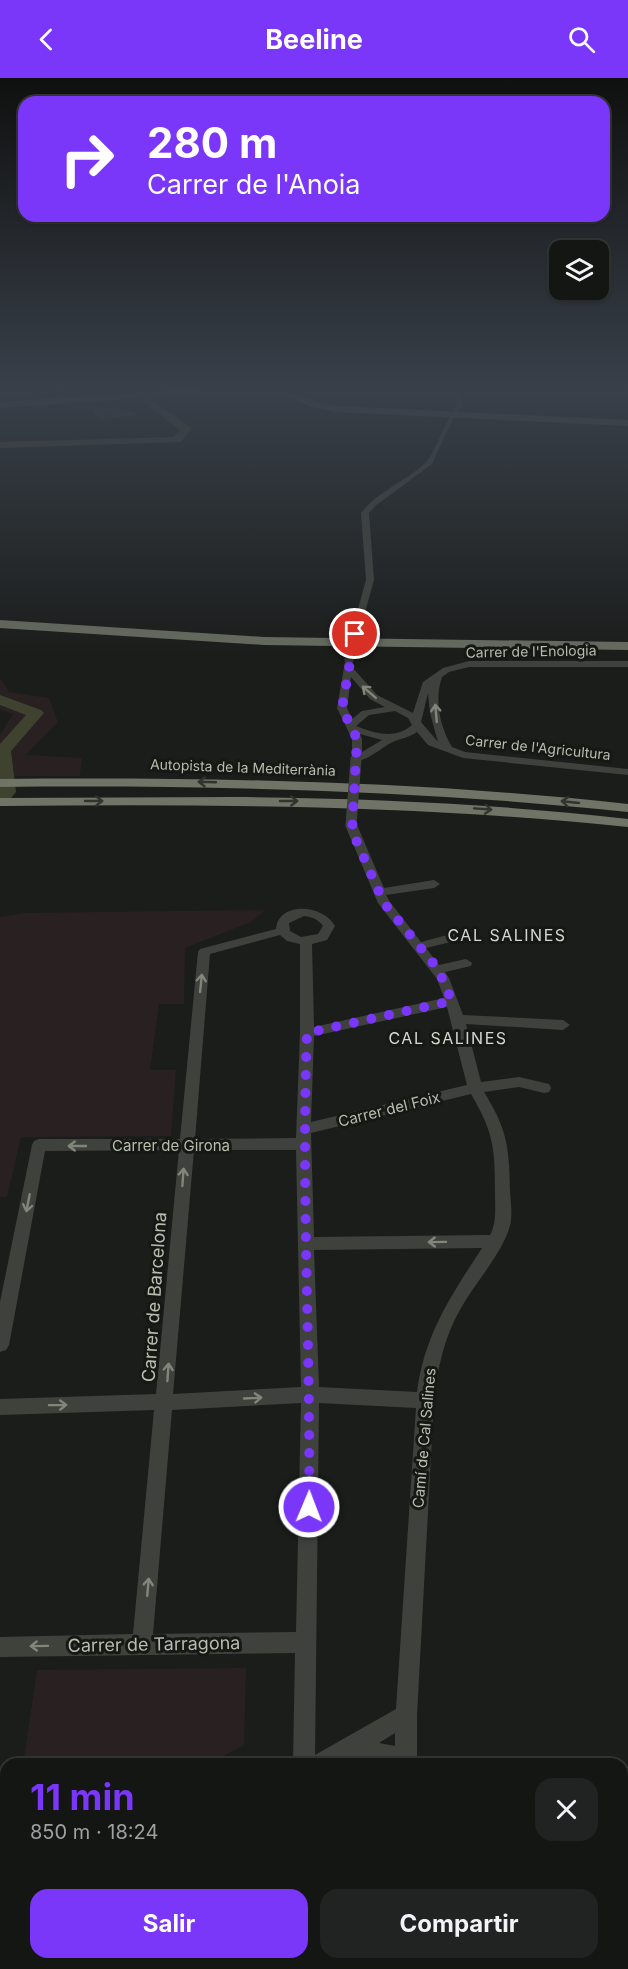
<!DOCTYPE html>
<html lang="es">
<meta charset="utf-8">
<style>
:root{--surface:#141614;--page:#212322;--text:#f1f3f6;--muted:#9d9fa0;--line:#333534;--accent:#7a37f9}
body{margin:0;font-family:Inter,sans-serif;background:var(--page);color:var(--text);height:100vh;display:flex;flex-direction:column;font-size:22px;white-space:nowrap}
*{box-sizing:border-box;margin:0}
p{font-size:20px;color:var(--muted)}
.icon{flex:none;width:33px;height:33px;fill:none;stroke:currentColor;stroke-width:2;stroke-linecap:round;stroke-linejoin:round}
.map{position:relative;flex:1;overflow:hidden}
.panel{position:absolute;left:0px;top:1680px;width:628px;height:212px;display:flex;flex-direction:column;background:var(--surface);border-radius:18px 18px 0 0;box-shadow:0 2px 4px #0004,0 0 0 2px var(--line)}
.panel>*{flex:none}
.hud{position:absolute;left:18px;top:18px;width:592px;height:126px;border-radius:18px;box-shadow:0 2px 4px #0004,0 0 0 2px var(--line);background:#7a37f9;color:#fff;overflow:hidden}
.fabs{position:absolute;left:549px;top:162px;display:grid;gap:12px}
.fabs a{display:grid;place-items:center;width:60px;height:60px;border-radius:12px;background:var(--surface);box-shadow:0 2px 4px #0004,0 0 0 2px var(--line);font-size:30px}
.pin{position:absolute;display:grid;place-items:center;width:51px;height:51px;color:#fff;margin:-26px;border:3px solid #fff;border-radius:50%;box-shadow:0 2px 6px #0007}
.me{position:absolute;width:66px;margin:-33px;rotate:1deg;stroke-linejoin:round;filter:drop-shadow(0 0 4px #0008)}
.turn{display:flex;align-items:center;gap:21px;height:126px;padding:0 30px;font-size:27px}
.turn .icon{width:78px;height:78px;stroke-width:2.5}
.turn b{display:block;font-size:42px;line-height:51px}
.round{display:grid;place-items:center;flex:none;width:63px;height:63px;border-radius:18px;background:var(--page)}
.summary{display:flex;align-items:center;justify-content:space-between;height:102px;padding:0 30px}
h1{font-size:36px;font-weight:700;line-height:45px;color:var(--accent)}
.primary-button{display:flex;gap:12px;margin-top:auto;padding:12px 30px}
.primary-button a{flex:1;height:69px;border-radius:18px;background:var(--accent);color:#fff;font-size:24px;font-weight:700;line-height:69px;text-align:center}
.primary-button a+a{background:var(--page);color:var(--text)}
header{display:flex;justify-content:space-between;align-items:center;height:78px;padding:0 30px;background:var(--accent);color:#fff;font-size:27px;font-weight:700}
.map>svg:first-child{display:block}
.green{fill:#292022}
.lines{fill:none;stroke-linecap:round;stroke-linejoin:round}
.river{fill:#404230;fill-rule:evenodd}
.building{fill:#2c2e2b;stroke:#363935;stroke-width:1.5}
.minor{fill:#3f423c;fill-rule:evenodd}
.secondary{fill:#4f5349;fill-rule:evenodd}
.trunk{fill:#666b5f;fill-rule:evenodd}
.motorway{fill:#6f7467;fill-rule:evenodd}
.minor-bridge-far1{stroke:#3f423c;stroke-width:9}
.minor-bridge{stroke:#3f423c;stroke-width:11}
.oneway{stroke:#81867a}
.oneway2{stroke:#31342e}
.route{stroke:#7a37f9;stroke-width:10;stroke-dasharray:0 18}
.labels{text-anchor:middle;dominant-baseline:central;stroke-width:6;stroke-linejoin:round;paint-order:stroke}
.far-street-label{font-size:14px;fill:#b7bdad;stroke:#161816}
.street-label{font-size:15px;fill:#b7bdad;stroke:#161816}
.neighbourhood-label{font-size:16px;letter-spacing:1.5px;fill:#d4d9ce;stroke:#161816}
.near-street-label{font-size:18px;fill:#b7bdad;stroke:#161816}
</style>
<header><svg class="icon" aria-label="back" viewBox="0 0 24 24"><path d="M15 5l-7 7 7 7"/></svg>Beeline<svg class="icon" aria-label="search" viewBox="0 0 24 24"><circle cx="10" cy="10" r="6"/><path d="M15 15l6 6"/></svg></header>
<div class="map">
<svg width="628" height="1891" viewBox="0 0 628 1891">
<rect width="100%" height="100%" fill="#1b1d1b"/>
<path class="green" d="M0 600 9 614 49 620 58 644 26 677 82 680 80 698H0V657L13 636 0 632Z
M265 832 251 844 185 870 184 926H159L150 992H176L171 1058 21 1059 7 1119H0V839L24 835Z
M246 1590 244 1667 209 1686H23L37 1592Z"/>
<g class="lines">
<path class="river" d="M136 312H146L148 319 190 349 191 351 181 364 0 370V364L174 359 180 352 141 322Z
M0 617 41 632 44 635 11 673 16 714 6 726 0 727V666L26 637 0 627Z"/>
</g>
<path class="building" d="M113 330 135 336 102 341 94 333Z"/>
<g class="lines">
<path class="minor" d="M56 312H62L61 325 56 324Z
M454 312H460L463 327 455 337 432 386 375 428 369 435 374 502 359 556 352 558 351 556 366 502 361 435C378 413 405 404 425 385 435 376 445 342 457 327Z
M469 583H628V589H469L449 594 442 599C434 622 440 649 452 669L465 674 628 691V697L463 680 428 667 417 654C410 659 403 660 395 663 382 668 367 685 352 683V661L337 630 345 584H351L352 589 377 617 413 635 423 604 443 590ZM351 599 370 621 385 629 362 633 352 641 347 630ZM428 615 430 635 438 664 421 644ZM395 633 408 640 412 647C395 662 374 655 356 648L369 637ZM360 656 382 662 362 674V661Z
M351 744 357 747 384 810 434 802 440 806 434 810 386 817 390 824 421 864 455 855 461 859 459 862 426 870 439 887 466 881 472 885 471 888 445 894 449 900 463 937 563 942 570 947 563 952 466 946 481 1004 519 999 549 1006 551 1010 549 1014 544 1015 519 1009 484 1014C508 1053 509 1069 510 1114 511 1126 513 1140 509 1151 500 1178 475 1205 461 1230 444 1259 438 1289 434 1322L417 1637V1686C404 1686 349 1682 342 1686H293L295 1575 0 1579V1559L133 1556 154 1332 0 1337V1321L156 1316 179 1072 45 1073 9 1267 6 1272 0 1274V1224L32 1067 34 1063 39 1061H180L198 874 200 871 276 851C278 824 322 825 335 848L327 862 312 866 314 949 444 920 437 901 378 825 345 747ZM304 838C312 839 318 841 323 848L318 856 301 859 290 853 289 845ZM280 857 287 863 300 866V955L296 1060 195 1061 210 876ZM447 929 467 1007 311 1044 314 958ZM471 1016C494 1055 495 1071 495 1115 495 1129 497 1144 490 1157L314 1159 311 1055ZM194 1072H296L301 1309 173 1316ZM482 1170C451 1218 425 1255 417 1314L319 1309 314 1172ZM301 1325 296 1554 153 1556 172 1332ZM319 1325 416 1330 396 1631 315 1677ZM395 1655V1668L379 1665Z
M6 1856V1882L0 1884V1858Z
M139 1886H170L168 1891H137Z
M302 1886H326V1891H302Z
M449 1886H475L477 1891H451Z"/>
<path class="secondary" d="M171 312H198L194 314 130 321 0 330V324Z
M268 312C291 312 313 324 336 328L628 342V348L336 334 312 329Z"/>
<path class="trunk" d="M0 542 264 559 628 564V572L264 567 0 550Z"/>
<path class="motorway" d="M0 701C210 699 419 703 628 726V734C419 712 210 707 0 709Z
M236 719C367 720 497 726 628 741V749C419 727 210 726 0 728V720Z"/>
<path class="minor-bridge-far1" d="M349 582 355 556"/>
<path class="minor-bridge" d="M351 747 356 681"/>
</g>
<defs><path id="oneway-shaft" d="M-6 0H5M1.5-3L5.5 0L1.5 3" fill="none" stroke-width="1.6" stroke-linecap="round" stroke-linejoin="round" transform="scale(1.5)"/></defs>
<g class="oneway">
<use href="#oneway-shaft" transform="translate(369 614) rotate(-139)"/>
<use href="#oneway-shaft" transform="translate(436 635) rotate(-95)"/>
<use href="#oneway-shaft" transform="translate(201 905) rotate(-84)"/>
<use href="#oneway-shaft" transform="translate(77 1068) rotate(-180)"/>
<use href="#oneway-shaft" transform="translate(183 1099) rotate(-86)"/>
<use href="#oneway-shaft" transform="translate(28 1125) rotate(101)"/>
<use href="#oneway-shaft" transform="translate(437 1164) rotate(179)"/>
<use href="#oneway-shaft" transform="translate(168 1294) rotate(-86)"/>
<use href="#oneway-shaft" transform="translate(253 1320) rotate(-3)"/>
<use href="#oneway-shaft" transform="translate(58 1327) rotate(-1)"/>
<use href="#oneway-shaft" transform="translate(148 1509) rotate(-85)"/>
<use href="#oneway-shaft" transform="translate(39 1568) rotate(179)"/>
</g>
<g class="oneway2">
<use href="#oneway-shaft" transform="translate(207 704) rotate(-178)"/>
<use href="#oneway-shaft" transform="translate(94 723)"/>
<use href="#oneway-shaft" transform="translate(289 723)"/>
<use href="#oneway-shaft" transform="translate(570 724) rotate(-174)"/>
<use href="#oneway-shaft" transform="translate(483 731) rotate(4)"/>
</g>
<linearGradient id="sky" x2="0" y2="1"><stop stop-color="#0f100f"/><stop offset="0.54" stop-color="#39404a"/><stop offset="1" stop-color="#39404a" stop-opacity="0"/></linearGradient>
<rect width="628" height="577" fill="url(#sky)"/>
<g class="lines">
<path class="route" d="M309 1429C311 1271 301 1113 307 955L452 923 438 891 384 825 352 753 357 661 342 630 355 556"/>
</g>
<g class="labels">
<g class="far-street-label">
<text transform="translate(531 573) rotate(-1)">Carrer de l'Enologia</text>
<text transform="translate(538 669) rotate(6)">Carrer de l'Agricultura</text>
<text transform="translate(243 689) rotate(2)">Autopista de la Mediterrània</text>
</g>
<g class="street-label">
<text transform="translate(389 1031) rotate(-14)">Carrer del Foix</text>
<text x="171" y="1067">Carrer de Girona</text>
<text transform="translate(424 1360) rotate(-85)">Camí de Cal Salines</text>
</g>
<g class="neighbourhood-label">
<text x="507" y="857">CAL SALINES</text>
<text x="448" y="960">CAL SALINES</text>
</g>
<g class="near-street-label">
<text transform="translate(154 1219) rotate(-86)">Carrer de Barcelona</text>
<text transform="translate(154 1566) rotate(-1)">Carrer de Tarragona</text>
</g>
</g>
</svg>
<div class="fabs">
<a><svg class="icon" aria-label="layers" viewBox="0 0 24 24"><path d="M12 4l9 5-9 5-9-5zM3 14l9 5 9-5"/></svg></a>
</div>
<div class="pin" style="left:355px;top:556px;background:#d93025"><svg class="icon" aria-label="arrive" viewBox="0 0 24 24"><path d="M6 21V4h12l-3 4 3 4H6"/></svg></div>
<svg class="me" style="left:309px;top:1429px" viewBox="-20 -20 40 40"><circle r="17" fill="#7a37f9" stroke="#fff" stroke-width="3"/><path d="M0-11L8 9 0 5-8 9z" fill="#fff"/></svg>
<div class="hud">
<div class="turn"><svg class="icon" aria-label="right" viewBox="0 0 24 24"><path d="M7 20v-9h11M14 6l5 5-5 5"/></svg><div><b>280 m</b>Carrer de l'Anoia</div></div>
</div>
<section class="panel">
<div class="summary"><div><h1>11 min</h1><p>850 m · 18:24</p></div><a class="round"><svg class="icon" aria-label="close" viewBox="0 0 24 24"><path d="M6 6l12 12M18 6L6 18"/></svg></a></div>
<div class="primary-button"><a>Salir</a><a>Compartir</a></div>
</section>
</div>
